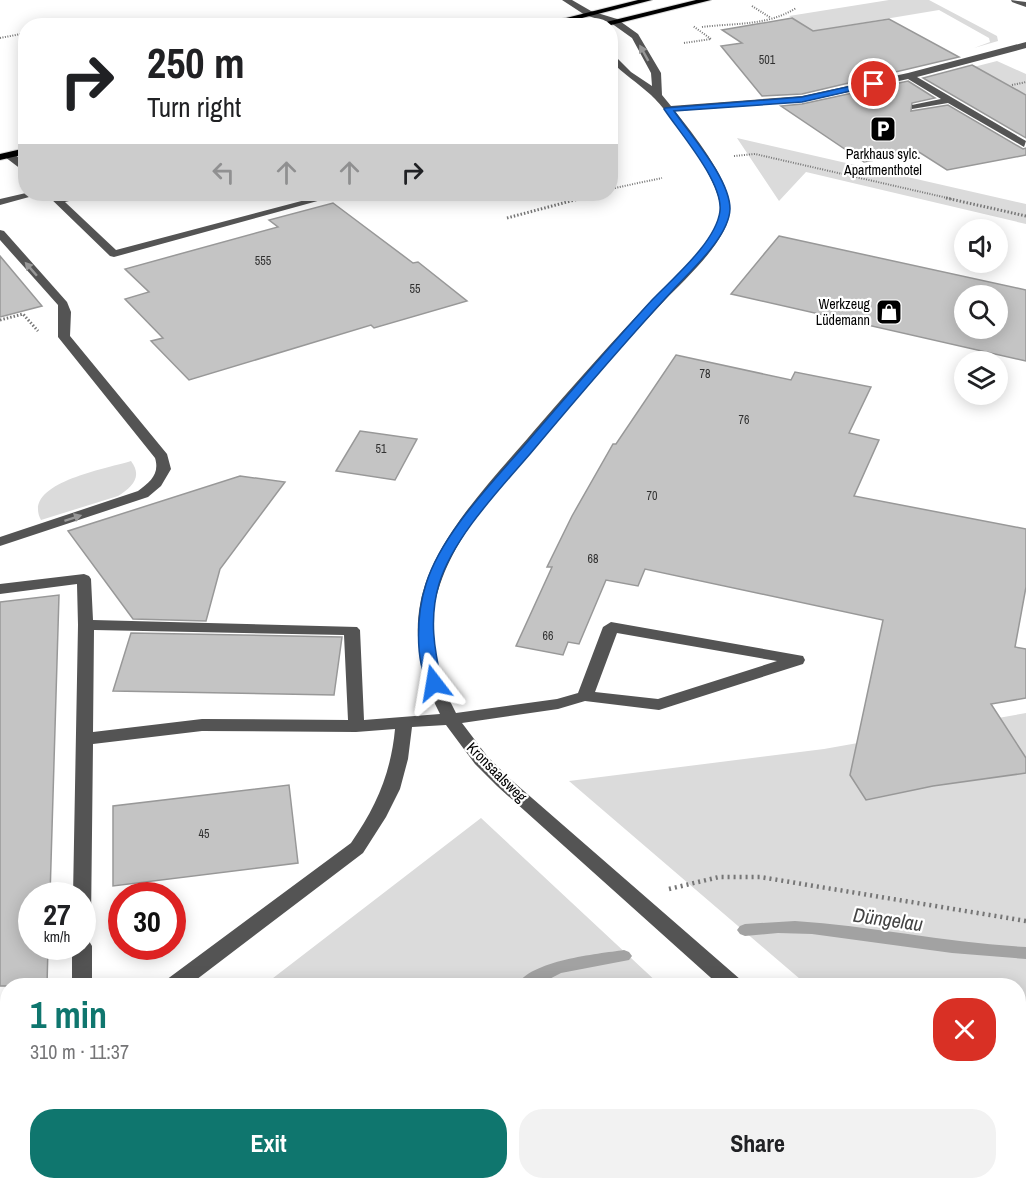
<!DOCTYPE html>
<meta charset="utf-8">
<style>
:root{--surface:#fff;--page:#f2f2f2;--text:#202124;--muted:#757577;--accent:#0f766e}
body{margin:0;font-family:"Archivo Narrow",sans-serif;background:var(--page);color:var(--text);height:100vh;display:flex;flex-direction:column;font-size:22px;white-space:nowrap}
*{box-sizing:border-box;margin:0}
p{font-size:20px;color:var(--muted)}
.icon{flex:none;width:33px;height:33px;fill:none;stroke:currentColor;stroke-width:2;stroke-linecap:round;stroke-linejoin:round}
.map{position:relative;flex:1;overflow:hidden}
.details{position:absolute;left:0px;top:978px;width:1026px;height:212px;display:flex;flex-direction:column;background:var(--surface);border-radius:24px 24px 0 0;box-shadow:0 3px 15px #0003}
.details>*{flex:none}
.hud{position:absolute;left:18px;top:18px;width:600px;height:183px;border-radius:24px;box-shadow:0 3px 15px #0003;background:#fff;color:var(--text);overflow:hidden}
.controls{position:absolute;left:954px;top:219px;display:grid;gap:12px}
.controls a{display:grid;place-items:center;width:54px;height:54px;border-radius:50%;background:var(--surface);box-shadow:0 3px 15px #0003;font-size:30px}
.speed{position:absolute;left:18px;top:882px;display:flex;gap:12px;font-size:30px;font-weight:700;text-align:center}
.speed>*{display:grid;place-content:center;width:78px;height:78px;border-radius:50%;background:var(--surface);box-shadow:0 3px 15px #0003;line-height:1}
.speed small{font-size:15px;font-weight:400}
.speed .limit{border:9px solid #d22;background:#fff;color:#111}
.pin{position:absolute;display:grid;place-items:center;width:51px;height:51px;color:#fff;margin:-26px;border:3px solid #fff;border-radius:50%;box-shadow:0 2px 6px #0007}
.me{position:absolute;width:66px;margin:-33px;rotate:346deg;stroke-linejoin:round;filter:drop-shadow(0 0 4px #0008)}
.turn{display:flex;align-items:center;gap:21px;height:126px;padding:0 30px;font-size:27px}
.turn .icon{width:78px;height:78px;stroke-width:2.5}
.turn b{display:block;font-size:42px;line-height:51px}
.lanes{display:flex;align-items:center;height:57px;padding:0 30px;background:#0003;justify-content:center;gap:30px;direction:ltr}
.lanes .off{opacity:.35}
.round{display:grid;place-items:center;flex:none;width:63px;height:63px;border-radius:24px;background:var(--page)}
.headline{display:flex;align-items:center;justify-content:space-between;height:102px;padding:0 30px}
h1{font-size:36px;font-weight:700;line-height:45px;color:var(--accent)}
.primary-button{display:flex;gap:12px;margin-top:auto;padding:12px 30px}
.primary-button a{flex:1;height:69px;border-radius:24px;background:var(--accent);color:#fff;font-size:24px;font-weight:700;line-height:69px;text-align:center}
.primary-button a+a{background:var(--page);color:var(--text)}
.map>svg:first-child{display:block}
.green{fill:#dbdbdb}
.water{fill:#a2a2a2}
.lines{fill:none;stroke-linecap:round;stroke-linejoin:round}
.stream{fill:#a2a2a2;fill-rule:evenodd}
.building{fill:#c4c4c4;stroke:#989898;stroke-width:1.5;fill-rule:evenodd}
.major-casing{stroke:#dbdbdb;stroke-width:2}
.path-far2{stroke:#767676;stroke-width:2;stroke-dasharray:1 1.5;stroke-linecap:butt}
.path-far1{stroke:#767676;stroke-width:3;stroke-dasharray:1.5 2;stroke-linecap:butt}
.path{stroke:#767676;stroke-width:4.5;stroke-dasharray:2 4;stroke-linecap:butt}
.minor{fill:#545454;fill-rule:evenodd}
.major{fill:#000;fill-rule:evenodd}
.oneway{fill:#989898}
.route{fill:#1a73e8;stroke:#114b97;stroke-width:1.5}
.labels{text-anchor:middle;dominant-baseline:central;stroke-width:4.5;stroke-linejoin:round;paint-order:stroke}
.number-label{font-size:12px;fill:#313131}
.far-poi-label{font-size:14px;fill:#000;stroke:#fff}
.street-label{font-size:15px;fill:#000;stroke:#fff}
.near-water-label{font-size:20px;font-style:italic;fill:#434343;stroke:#fff}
</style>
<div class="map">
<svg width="1026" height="1189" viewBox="0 0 1026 1189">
<rect width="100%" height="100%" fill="#fff"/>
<path class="green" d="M889 0H929L997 36 998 41 974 48 990 42 989 38 939 10 813 31 789 16Z
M997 61 1026 74V95L979 69 958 71Z
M737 138 1026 204V224L806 172 779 201Z
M131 461C143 477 132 487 118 496L41 520C21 483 106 469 131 461Z
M1026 713V1042L1019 1046 1018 986 807 985 569 781 824 749Z
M481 818 660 985H264Z
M9 1182H283L269 1189H0Z
M553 1182H788L780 1189H549Z"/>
<path class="water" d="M283 1182H553L549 1189H269Z"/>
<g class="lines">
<path class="stream" d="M795 921C872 926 948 943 1026 947V959L952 953 812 934 778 933 745 936 740 934 737 930 740 926 745 924Z
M624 950 629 952 632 956 629 960 561 973 536 986H516C531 960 597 954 624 950Z"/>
</g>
<path class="building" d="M792 18 813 31 889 19 959 57 802 94 762 96 721 46 742 43 722 30Z
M972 65 1026 95V138L923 78Z
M908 81 935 98 912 103 911 111 948 105 1023 149 1026 148V155L947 170 919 152 864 162 781 106 802 104Z
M333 203 413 263 418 262 467 301 374 328 371 325 189 380 151 341 163 338 125 299 149 292 125 269 278 227 269 220Z
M779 236 1026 290V361L731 294ZM964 296H998V328H964Z
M0 256 42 306 0 317Z
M676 355 791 380 795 372 871 387 849 433 879 440 854 496 1026 529V587L1015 647 1026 649V698L991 704 1026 758V773L933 786 866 800 850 775 883 620 645 569 638 586 606 580 579 644 568 642 563 655 516 646 552 567H547L572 516 613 444H616Z
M360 431 417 439 395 480 336 471Z
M240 476 285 482 220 569 206 621 133 619 68 531Z
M59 595 50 896H32V946H48L47 986H0V602Z
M131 633 342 637 334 695 113 691Z
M289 785 298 863 113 886V806Z"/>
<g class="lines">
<g class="major-casing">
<path id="major" d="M638 0H652L551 26H534Z
M696 0H711L607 26H590Z
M26 148V154L0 160V154Z"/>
</g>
<path class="path-far2" d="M752 6 771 18
M274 26 295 21
M702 27C734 23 768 26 796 8
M0 38 26 33
M684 43 711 39 693 26
M1012 85 1026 82
M610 112 617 111
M734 156 755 154 952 199
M610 189 662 178
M576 199 595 194"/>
<path class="path-far1" d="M946 198 1026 216
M507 218 582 198
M0 320 23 314 38 331"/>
<path class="path" d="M669 889 719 877H760L1026 921
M677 1189 682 1182"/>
<path class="minor" d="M562 0H572L591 11 617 19 638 34 661 73 662 95 671 106 802 96 908 73 1026 42V48L917 77 1026 141 1024 147 948 103 912 109V105L941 99 908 79 802 102 675 111C693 134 727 176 730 205 733 237 685 279 665 300 624 343 585 388 546 433 504 483 449 537 435 603 427 640 439 680 456 713L557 699 578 693 603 627 611 622 803 656 805 660 803 664 659 710 585 701 558 709 462 723 487 756 509 778 741 980 743 986H720L497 786 475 764 446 725 412 727 408 759 400 789 386 817 363 853 188 986H164L166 980 351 843C376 807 391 773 395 729L356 732 202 731 93 744 91 922 89 927 82 929V896H73L78 625 77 584 0 594V584L84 574 89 576 91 579 93 620 357 627 360 630 364 720 440 714C423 681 413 643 420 605 431 541 493 479 533 432 573 386 613 340 655 297 676 276 721 238 720 206 719 179 671 114 651 95 638 83 623 74 610 60V51L631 72 652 86 651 73 632 38 611 23 585 15ZM94 630 344 635 348 720 202 719 93 732ZM617 633 777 661 658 699 595 692Z
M1011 0 1026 2V7L1012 2Z
M5 153H13L26 164V173L5 157Z
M26 193 40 194 0 205V199Z
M46 194H56L60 196 90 194 89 196 65 202 116 250 328 194H343L114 257 110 256Z
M0 230 4 231 67 302 71 312 70 336 167 454 171 469 161 486 148 497 0 546V537L138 491C150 482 160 474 155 458L58 337V305L0 240Z
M82 939 89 941 92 946V986H72V946H82Z
M8 1114V1136L0 1139V1117Z
M947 1182H974L977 1189H950Z"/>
<use href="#major" class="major"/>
</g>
<defs><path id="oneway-solid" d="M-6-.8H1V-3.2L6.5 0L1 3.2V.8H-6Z" transform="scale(1.5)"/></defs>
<g class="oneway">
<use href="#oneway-solid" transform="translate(644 53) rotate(-119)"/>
<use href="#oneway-solid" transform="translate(31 269) rotate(-131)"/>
<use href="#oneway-solid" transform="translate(73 518) rotate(-18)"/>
</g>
<path class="route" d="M874 81 877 82V85L802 102 674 111C691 136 730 179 730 209 729 237 691 270 673 290 624 343 577 398 530 454 499 490 453 538 439 584 429 618 434 649 442 683L434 687 429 686C414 659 417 612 426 584 441 535 490 485 523 447 565 398 608 348 652 300 673 278 716 242 720 211 723 182 680 133 664 109L665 108 802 97Z"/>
<defs>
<g id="parking-square" transform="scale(1.35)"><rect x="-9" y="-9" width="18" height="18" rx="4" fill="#000" stroke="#fff"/><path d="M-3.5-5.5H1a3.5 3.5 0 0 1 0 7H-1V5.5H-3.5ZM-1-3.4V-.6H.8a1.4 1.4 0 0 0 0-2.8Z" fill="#fff"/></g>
<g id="shop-square" transform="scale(1.35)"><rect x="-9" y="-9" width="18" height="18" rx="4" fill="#000" stroke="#fff"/><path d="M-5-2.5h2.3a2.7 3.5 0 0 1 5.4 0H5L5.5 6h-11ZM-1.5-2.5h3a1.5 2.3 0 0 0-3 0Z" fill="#fff"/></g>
</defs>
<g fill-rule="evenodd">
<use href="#parking-square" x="883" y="129"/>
<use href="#shop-square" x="889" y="312"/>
</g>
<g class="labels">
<g class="number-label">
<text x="767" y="60">501</text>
<text x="263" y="261">555</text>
<text x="415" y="289">55</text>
<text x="705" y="374">78</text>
<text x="744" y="420">76</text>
<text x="381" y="449">51</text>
<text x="652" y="496">70</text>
<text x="593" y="559">68</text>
<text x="548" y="636">66</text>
<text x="204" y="834">45</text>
</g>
<g class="far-poi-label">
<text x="883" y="154">Parkhaus sylc.<tspan x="883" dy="16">Apartmenthotel</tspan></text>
<text x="870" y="304" text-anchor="end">Werkzeug<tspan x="870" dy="16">Lüdemann</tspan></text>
</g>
<g class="street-label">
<text transform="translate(497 772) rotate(45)">Kronsaalsweg</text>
</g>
<g class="near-water-label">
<text transform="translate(888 919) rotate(8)">Düngelau</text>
</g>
</g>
</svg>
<div class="controls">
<a><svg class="icon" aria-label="sound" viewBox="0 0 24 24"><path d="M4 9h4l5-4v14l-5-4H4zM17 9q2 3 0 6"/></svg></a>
<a><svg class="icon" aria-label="search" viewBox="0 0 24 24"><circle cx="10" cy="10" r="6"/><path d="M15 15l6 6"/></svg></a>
<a><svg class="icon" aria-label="layers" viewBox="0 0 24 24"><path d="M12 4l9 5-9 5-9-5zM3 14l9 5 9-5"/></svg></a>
</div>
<div class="speed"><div>27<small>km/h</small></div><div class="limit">30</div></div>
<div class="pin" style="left:874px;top:84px;background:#d93025"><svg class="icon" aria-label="arrive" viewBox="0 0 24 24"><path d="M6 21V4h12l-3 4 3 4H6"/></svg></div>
<svg class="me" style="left:434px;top:683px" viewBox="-20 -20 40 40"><path d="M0-17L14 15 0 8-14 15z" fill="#1a73e8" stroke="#fff" stroke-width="4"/></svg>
<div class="hud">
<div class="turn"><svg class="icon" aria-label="right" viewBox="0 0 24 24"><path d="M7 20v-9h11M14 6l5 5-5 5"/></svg><div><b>250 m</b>Turn right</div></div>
<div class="lanes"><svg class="icon off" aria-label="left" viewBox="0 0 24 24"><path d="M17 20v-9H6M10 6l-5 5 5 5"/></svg><svg class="icon off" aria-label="ahead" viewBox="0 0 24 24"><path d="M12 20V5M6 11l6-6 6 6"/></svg><svg class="icon off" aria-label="ahead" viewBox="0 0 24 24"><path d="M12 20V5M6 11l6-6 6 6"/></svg><svg class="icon" aria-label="right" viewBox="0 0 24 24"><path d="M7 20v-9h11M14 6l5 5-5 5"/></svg></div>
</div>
<section class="details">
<div class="headline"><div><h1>1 min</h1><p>310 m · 11:37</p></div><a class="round" style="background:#d93025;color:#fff"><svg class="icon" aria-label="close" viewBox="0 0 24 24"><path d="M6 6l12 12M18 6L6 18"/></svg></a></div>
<div class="primary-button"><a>Exit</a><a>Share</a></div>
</section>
</div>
